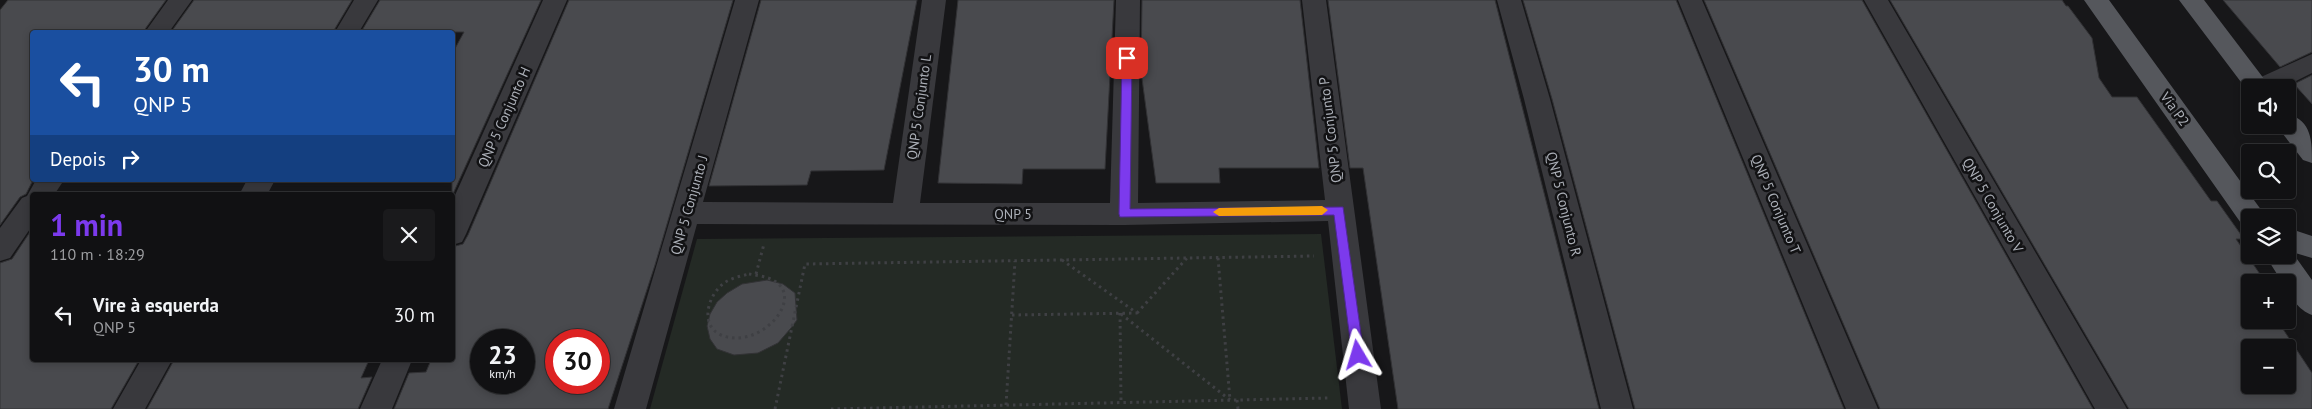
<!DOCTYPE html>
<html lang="pt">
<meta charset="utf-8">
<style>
:root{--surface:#111113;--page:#1a1a1c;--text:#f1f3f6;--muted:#9c9da0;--line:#303133;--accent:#7c3aed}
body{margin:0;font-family:"PT Sans",sans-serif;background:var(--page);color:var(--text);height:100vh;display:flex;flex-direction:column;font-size:19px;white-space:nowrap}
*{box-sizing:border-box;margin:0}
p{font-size:16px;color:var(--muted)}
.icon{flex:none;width:28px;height:28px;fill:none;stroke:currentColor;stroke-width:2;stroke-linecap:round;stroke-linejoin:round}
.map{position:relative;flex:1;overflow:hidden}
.sheet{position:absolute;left:30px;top:192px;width:425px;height:170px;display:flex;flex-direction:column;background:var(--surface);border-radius:5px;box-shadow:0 2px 8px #0003,0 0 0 1px var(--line)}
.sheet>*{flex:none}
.top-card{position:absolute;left:30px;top:30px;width:425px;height:152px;border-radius:5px;box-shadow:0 2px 8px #0003,0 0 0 1px var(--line);background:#1a4fa0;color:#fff;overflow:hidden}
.controls{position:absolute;left:2241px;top:79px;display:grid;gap:10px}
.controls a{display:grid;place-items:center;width:55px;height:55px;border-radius:5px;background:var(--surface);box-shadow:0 2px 8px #0003,0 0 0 1px var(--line);font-size:25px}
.speed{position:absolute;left:470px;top:329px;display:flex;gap:10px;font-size:25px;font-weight:700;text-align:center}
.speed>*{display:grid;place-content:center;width:65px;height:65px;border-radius:50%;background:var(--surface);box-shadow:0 2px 8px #0003,0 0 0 1px var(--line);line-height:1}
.speed small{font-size:12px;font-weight:400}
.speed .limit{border:8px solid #d22;background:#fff;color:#111}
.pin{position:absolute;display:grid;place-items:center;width:42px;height:42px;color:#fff;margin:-21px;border-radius:10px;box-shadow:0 2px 8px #0006}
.me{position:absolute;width:55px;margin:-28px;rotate:353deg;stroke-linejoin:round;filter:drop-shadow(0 0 4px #0008)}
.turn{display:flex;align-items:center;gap:18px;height:105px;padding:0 20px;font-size:22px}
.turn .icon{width:65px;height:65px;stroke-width:2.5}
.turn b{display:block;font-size:35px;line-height:42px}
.then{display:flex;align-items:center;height:48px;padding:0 20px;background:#0003;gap:10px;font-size:19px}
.round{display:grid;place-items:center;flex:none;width:52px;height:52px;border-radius:5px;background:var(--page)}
.overview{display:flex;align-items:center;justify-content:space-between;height:85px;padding:0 20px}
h1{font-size:30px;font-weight:700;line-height:38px;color:var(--accent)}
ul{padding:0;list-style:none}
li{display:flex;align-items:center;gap:15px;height:75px;padding:0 20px}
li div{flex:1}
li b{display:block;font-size:19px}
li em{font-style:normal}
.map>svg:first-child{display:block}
.green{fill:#242a25}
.building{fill:#494a4e;stroke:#323235;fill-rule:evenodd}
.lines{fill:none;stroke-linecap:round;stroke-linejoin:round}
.path{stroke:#3f4044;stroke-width:3;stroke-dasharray:2.5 4;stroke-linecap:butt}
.minor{fill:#39393d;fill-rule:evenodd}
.major{fill:#55575c;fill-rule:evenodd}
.route{fill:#7c3aed;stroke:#51269a}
.slow{fill:#f59e0b}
.labels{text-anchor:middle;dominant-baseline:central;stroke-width:5;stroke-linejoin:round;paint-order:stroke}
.street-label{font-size:14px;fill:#abafb7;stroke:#121214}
</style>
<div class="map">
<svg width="2312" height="409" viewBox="0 0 2312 409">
<rect width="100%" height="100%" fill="#171719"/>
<path class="green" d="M1321 234 1342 409H650L697 239Z"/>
<path class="building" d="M8 0H166L143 32H32V182L26 194 20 197 0 225V10Z
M194 0H352L333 32H171Z
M380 0H541L452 196V54L464 32H361Z
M569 0H733L655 265 608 409H394L409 373 426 372 431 360H452V247L463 244 468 235ZM481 340H524V382H481ZM556 340H599V382H556Z
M761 0H917L884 170 811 171 807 185 709 186Z
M958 0H1114L1105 169H1023L1022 184 938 183Z
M1142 0H1300L1319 168H1219L1220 183H1156L1141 71Z
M1328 0H1495L1599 409H1398L1363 168H1350Z
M1523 0H1676L1844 409H1635L1552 99Z
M1704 0H1862L2093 409H1880Z
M1890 0H2062L2066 6H2068L2092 38 2099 78 2112 97H2137L2211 201H2217L2244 239H2236L2264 280H2251L2252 282H2250V320H2277L2312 373V409H2129ZM2250 348H2288V385H2250Z
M2223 0H2312V52L2280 67Z
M2312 75V104L2294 84Z
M32 229V360H139L111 409H0V263L12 259Z
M767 280 783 284 795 293 797 320 791 328 778 343 758 353 734 355 717 349 710 339 707 326 710 314 717 302 727 293 742 284Z
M174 360H369L361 378 372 377 358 409H147Z"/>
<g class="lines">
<path class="path" d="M1218 258 1230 400
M749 274C755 275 762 276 768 278 811 293 761 352 721 335 699 325 708 295 724 283 731 278 741 276 749 274Z
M756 274 764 244
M1120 313 1121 402
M1137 313 1187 258
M1121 314 1230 400
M1012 315 1137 313 1062 260
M1237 400 1238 409
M1006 405 1015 261
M775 409 805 264 1314 256
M831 409 1328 398"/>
<path class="minor" d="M168 0H192L169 32H145Z
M354 0H378L359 32H335Z
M543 0H567L466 234 462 242 452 245V202Z
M735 0H759L703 202 893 203 922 0H946L920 203H1110L1116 0H1140L1138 203 1325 200 1302 0H1326L1381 409H1349L1328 221 1124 225 697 224 646 409H614Z
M1497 0H1521L1550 99 1633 409H1601L1524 99Z
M1678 0H1702L1878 409H1846Z
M1864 0H1888L2127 409H2095Z
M2312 54V73L2282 88H2250V94L2246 88 2250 82Z
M36 180H64L54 195H32V226L10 258 0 261V228L22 198 27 196Z
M247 180H275L267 195H239Z
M141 360H172L145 409H113Z
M382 360H412L392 409H360Z"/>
<path class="major" d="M2084 0H2109L2267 218H2250V228L2243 226Z
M2179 0H2204L2271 88H2250V94Z
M2288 114C2312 121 2312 141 2312 163L2303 160 2276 125H2288Z
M2288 228 2312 236V258L2292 252 2312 280V315C2299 310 2288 297 2288 282H2282L2265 255H2288Z"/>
</g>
<path class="route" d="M1127 55 1132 58 1130 209 1343 207 1364 355 1363 358H1354L1352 355 1334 215 1120 217 1119 214 1122 58Z"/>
<path class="slow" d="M1322 206 1328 210 1322 215 1219 216 1213 212 1219 208Z"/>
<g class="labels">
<g class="street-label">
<text transform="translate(919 107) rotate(-82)">QNP 5 Conjunto L</text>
<text transform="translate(2175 109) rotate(54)">Via P2</text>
<text transform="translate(504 117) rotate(-66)">QNP 5 Conjunto H</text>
<text transform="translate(1330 130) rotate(-97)">QNP 5 Conjunto P</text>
<text transform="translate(1564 204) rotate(76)">QNP 5 Conjunto R</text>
<text transform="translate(1776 204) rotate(67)">QNP 5 Conjunto T</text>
<text transform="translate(689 205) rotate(-74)">QNP 5 Conjunto J</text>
<text transform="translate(1993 205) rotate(60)">QNP 5 Conjunto V</text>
<text x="1013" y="214">QNP 5</text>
</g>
</g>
</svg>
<div class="controls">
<a><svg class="icon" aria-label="sound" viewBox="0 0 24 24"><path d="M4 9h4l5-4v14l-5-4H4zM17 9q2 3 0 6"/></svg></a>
<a><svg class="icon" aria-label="search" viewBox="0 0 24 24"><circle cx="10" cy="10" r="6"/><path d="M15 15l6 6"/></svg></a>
<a><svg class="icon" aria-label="layers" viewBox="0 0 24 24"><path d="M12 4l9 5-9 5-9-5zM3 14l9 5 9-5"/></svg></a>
<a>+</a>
<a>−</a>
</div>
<div class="speed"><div>23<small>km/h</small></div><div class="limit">30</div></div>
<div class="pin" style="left:1127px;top:58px;background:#d93025"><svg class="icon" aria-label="arrive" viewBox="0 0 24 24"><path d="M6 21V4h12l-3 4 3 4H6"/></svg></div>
<svg class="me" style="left:1358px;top:355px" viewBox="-20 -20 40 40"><path d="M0-17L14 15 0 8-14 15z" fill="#7c3aed" stroke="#fff" stroke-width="4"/></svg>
<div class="top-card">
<div class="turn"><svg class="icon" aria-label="left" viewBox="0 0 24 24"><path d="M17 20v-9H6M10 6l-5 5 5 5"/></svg><div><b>30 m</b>QNP 5</div></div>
<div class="then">Depois<svg class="icon" aria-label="right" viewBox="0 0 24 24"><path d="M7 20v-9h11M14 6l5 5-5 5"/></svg></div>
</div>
<section class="sheet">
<div class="overview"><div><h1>1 min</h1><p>110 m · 18:29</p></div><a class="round"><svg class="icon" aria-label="close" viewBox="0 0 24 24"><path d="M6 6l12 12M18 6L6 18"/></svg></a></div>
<ul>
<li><svg class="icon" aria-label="left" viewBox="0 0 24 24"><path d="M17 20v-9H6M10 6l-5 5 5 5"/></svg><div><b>Vire à esquerda</b><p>QNP 5</p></div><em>30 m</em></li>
</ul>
</section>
</div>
